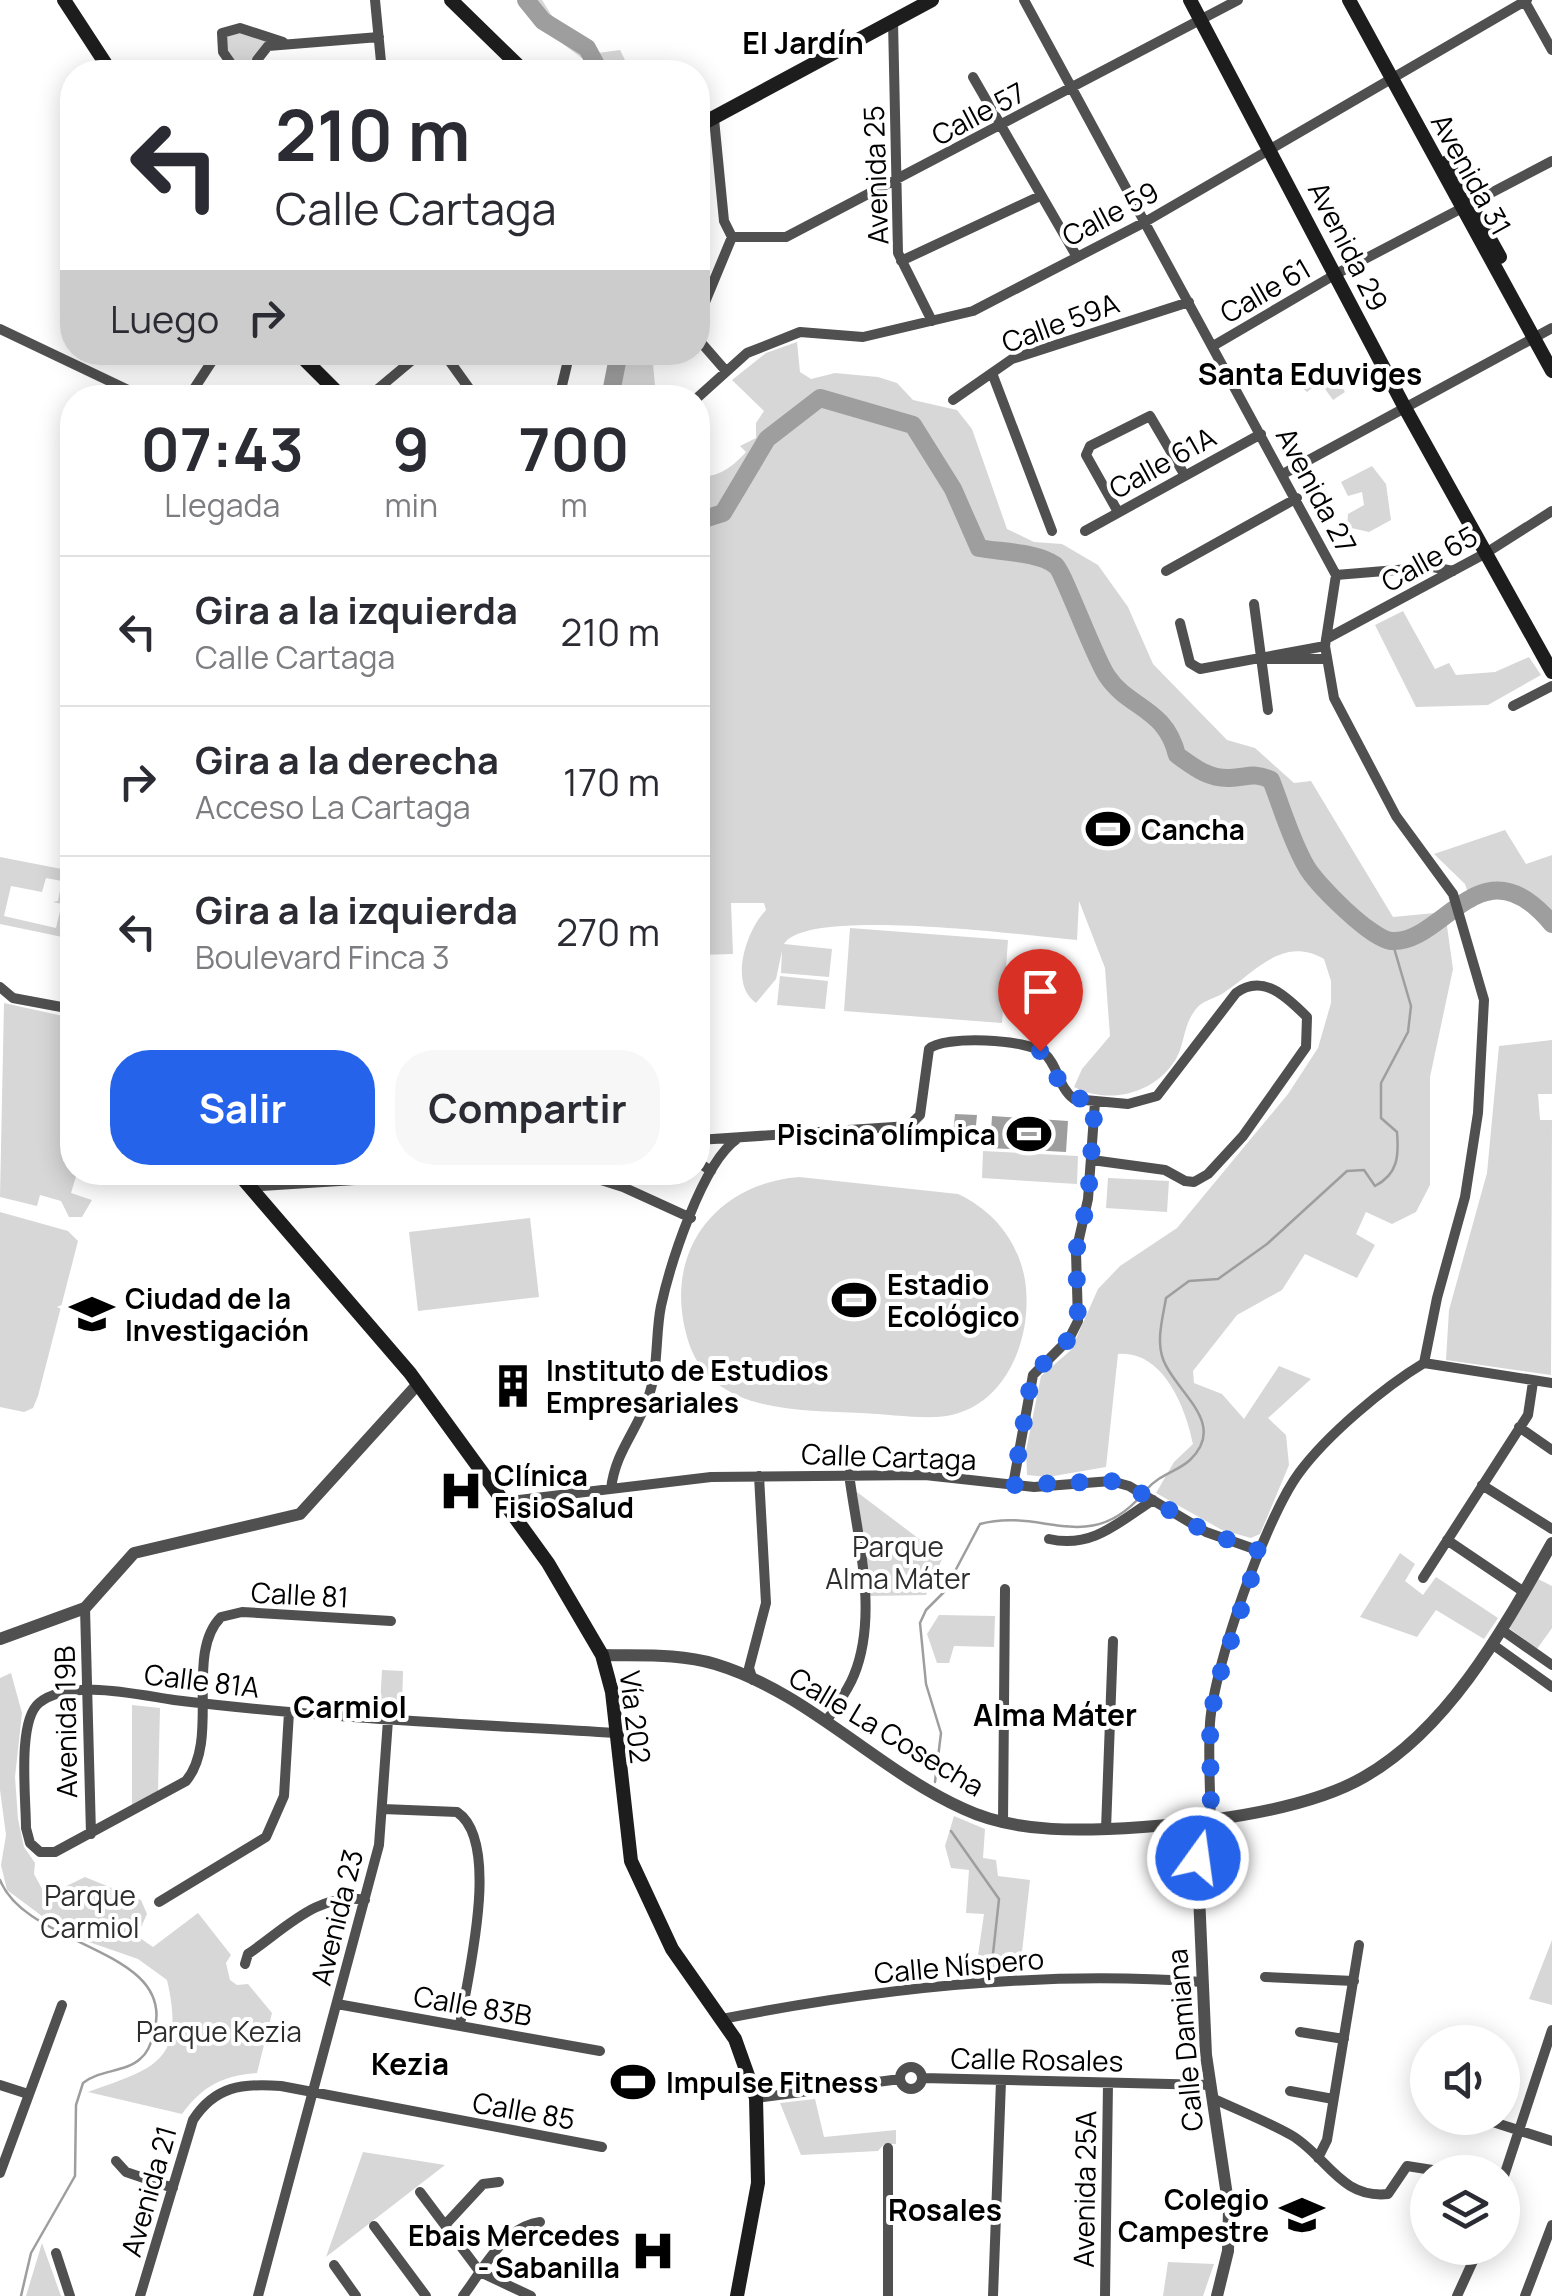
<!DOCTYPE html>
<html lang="es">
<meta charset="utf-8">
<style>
:root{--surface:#fff;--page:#f7f7f7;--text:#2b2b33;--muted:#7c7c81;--line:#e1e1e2;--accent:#2563eb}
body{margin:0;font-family:Manrope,sans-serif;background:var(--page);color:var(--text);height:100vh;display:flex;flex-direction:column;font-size:38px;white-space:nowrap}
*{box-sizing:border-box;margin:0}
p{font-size:32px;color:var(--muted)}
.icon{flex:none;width:55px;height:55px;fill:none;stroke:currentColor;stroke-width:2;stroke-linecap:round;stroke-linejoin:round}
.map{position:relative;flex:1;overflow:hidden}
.panel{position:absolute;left:60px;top:385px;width:650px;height:800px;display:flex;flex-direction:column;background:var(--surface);border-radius:40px;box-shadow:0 5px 25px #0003}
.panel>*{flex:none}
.hud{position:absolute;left:60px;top:60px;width:650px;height:305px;border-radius:40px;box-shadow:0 5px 25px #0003;background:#fff;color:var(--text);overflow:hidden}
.controls{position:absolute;left:1410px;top:2025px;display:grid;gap:20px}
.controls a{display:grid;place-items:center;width:110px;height:110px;border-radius:50%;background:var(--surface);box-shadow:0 5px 25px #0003;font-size:50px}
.pin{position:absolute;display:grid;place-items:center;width:85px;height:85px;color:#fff;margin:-102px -42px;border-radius:50% 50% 50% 0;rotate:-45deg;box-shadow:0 0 10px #0007}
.pin .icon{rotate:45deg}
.me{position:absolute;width:110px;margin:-55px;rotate:14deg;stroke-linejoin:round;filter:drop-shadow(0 0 8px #0008)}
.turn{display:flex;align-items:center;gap:35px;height:210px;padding:0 50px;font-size:45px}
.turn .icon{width:130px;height:130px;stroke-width:2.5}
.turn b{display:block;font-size:70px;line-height:85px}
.then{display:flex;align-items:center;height:95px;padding:0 50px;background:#0003;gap:20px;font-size:38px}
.eta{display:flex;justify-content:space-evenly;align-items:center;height:170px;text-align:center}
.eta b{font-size:60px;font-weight:700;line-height:70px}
.cta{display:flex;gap:20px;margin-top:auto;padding:20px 50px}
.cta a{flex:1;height:115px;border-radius:40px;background:var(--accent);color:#fff;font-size:40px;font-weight:700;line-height:115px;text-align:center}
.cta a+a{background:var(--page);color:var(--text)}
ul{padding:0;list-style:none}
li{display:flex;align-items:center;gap:30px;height:150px;padding:0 50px;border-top:2px solid var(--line)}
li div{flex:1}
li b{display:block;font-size:38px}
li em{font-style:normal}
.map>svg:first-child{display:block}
.green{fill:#d7d7d7}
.water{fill:#9e9e9e}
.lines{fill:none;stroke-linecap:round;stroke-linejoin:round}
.stream{stroke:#9e9e9e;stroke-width:2.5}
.river{stroke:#9e9e9e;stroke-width:18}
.minor{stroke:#505050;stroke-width:10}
.tertiary{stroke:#505050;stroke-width:12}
.secondary{stroke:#1d1d1d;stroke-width:14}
.route{stroke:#2563eb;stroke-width:18;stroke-dasharray:0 32.4}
.labels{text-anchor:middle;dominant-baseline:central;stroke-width:8;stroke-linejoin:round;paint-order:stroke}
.street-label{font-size:28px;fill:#000;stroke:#fff}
.poi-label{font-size:28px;font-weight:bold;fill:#000;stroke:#fff;text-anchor:start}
.park-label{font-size:28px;fill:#2e2e2e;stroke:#fff}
.neighbourhood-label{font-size:30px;font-weight:bold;fill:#000;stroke:#fff}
</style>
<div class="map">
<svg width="1552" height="2296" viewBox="0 0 1552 2296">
<rect width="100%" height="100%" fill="#fff"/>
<path class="green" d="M520 0H542L554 19 598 53 620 50 631 72H588L587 62 539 26Z
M261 32 269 46 255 72H237L229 63 222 33Z
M797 342 800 372 811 379 835 373 878 377 897 383 913 400 957 410 972 429 1007 529 1034 542 1062 544 1098 565 1128 607 1153 664 1227 740 1255 748 1294 783 1311 781 1393 917 1445 912 1453 969 1430 1077V1185L1416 1212 1392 1224 1366 1212 1356 1234 1375 1245 1357 1278 1305 1254 1282 1290 1237 1315 1193 1371 1194 1383 1222 1394 1244 1419 1279 1366 1311 1379 1268 1418 1286 1435 1289 1465 1260 1534 1251 1538 1222 1530 1156 1493 1174 1462 1193 1444C1186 1408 1163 1350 1118 1354L1106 1467 1048 1477 1027 1475 1026 1451 1041 1376 1071 1350 1098 1289 1120 1266 1177 1228 1288 1094 1318 1048 1331 1003V981L1324 959C1282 935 1255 973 1222 994 1213 999 1202 1001 1196 1009 1183 1025 1185 1043 1176 1059 1155 1094 1109 1105 1074 1087L1082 1069 1110 1036 1105 968 1079 901 1077 940C1029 936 806 906 784 944L832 949 829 977 781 973 782 951 776 979 756 1003C728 983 747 929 766 910L764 903H731L733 954 698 955V477C719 477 731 468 746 452L740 446 756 438V423L764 411 732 380 766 353Z
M619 353H652L656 397H595L598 390 611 389Z
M1318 364 1324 377 1332 370 1345 392 1333 400 1320 382 1307 392 1299 385 1291 389 1288 383Z
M1372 466 1386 484 1391 520 1369 532 1347 527 1348 514 1364 505 1362 492 1348 496 1341 482Z
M1403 611 1435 669 1449 663 1456 675 1495 672 1529 657 1541 675 1488 705 1416 707 1375 625Z
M1505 830 1526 864 1552 855V933L1525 904 1488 896 1473 908 1465 884 1434 854Z
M0 857 72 871V889L64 888 61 900 67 905 53 902 58 901 62 881 46 878 42 892 11 886 4 916 56 928 60 911 71 913 64 915 61 928 72 931V939L0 924Z
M850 928 1008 940 1002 1023 844 1011Z
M1037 965 1055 966V985H1076V1005L1054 1004 1053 1022H1035Z
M780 976 828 981 825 1009 777 1005Z
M4 1003 72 1018V1172L77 1173 71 1193 92 1200 82 1217H69L61 1201 40 1195 37 1206 0 1197Z
M1552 1040V1094H1538L1540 1120H1552L1551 1375 1446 1360 1449 1310 1487 1173 1499 1046Z
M983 1151 1078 1156 1077 1184 982 1178Z
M799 1177 958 1194C994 1211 1018 1241 1025 1280 1034 1338 1005 1413 937 1417 912 1418 886 1414 861 1413 797 1410 708 1414 687 1337 663 1253 714 1184 799 1177Z
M1108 1178 1169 1181 1167 1212 1106 1208Z
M0 1212 68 1231 78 1241 38 1396 33 1408 24 1412 0 1407Z
M530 1218 539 1297 418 1311 409 1232Z
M857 1492 943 1557 926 1595 870 1596Z
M1400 1553 1415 1564 1405 1581 1423 1595 1436 1577 1498 1618 1484 1639 1436 1610 1417 1637 1360 1617Z
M1538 1579 1552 1586V1628L1537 1649 1509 1628Z
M939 1615 995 1616 994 1647 954 1646 949 1663H937L927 1634Z
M382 1670 403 1671 402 1707 380 1706Z
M11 1673 22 1713 15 1777 18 1819 24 1847 35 1863 34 1874 46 1896 85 1877 141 1900 147 1914 137 1936 153 1947 198 1913 231 1955 226 1963 230 1980 237 1985 248 1984 272 2013 257 2073C222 2076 203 2086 182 2114L88 2092C155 2068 186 2062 167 1980L138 1959 66 1934 7 1890 1 1865 6 1835 0 1790V1678Z
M132 1705 160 1708 158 1791 132 1806Z
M954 1816 985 1829 983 1858 996 1860 998 1876 1030 1880 1020 1970 976 1969 984 1914 966 1913 969 1870 951 1868 945 1846Z
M1552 1940V2005L1529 1999Z
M815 2099 824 2137 896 2130V2144H884L878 2151 801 2155 780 2103Z
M363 2152 445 2165 326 2257Z
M42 2243 61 2296H26Z
M1168 2262 1214 2264 1203 2296H1163Z"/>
<path class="water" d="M955 1114 977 1115 974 1146 952 1145Z
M992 1116 1068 1121 1066 1152 990 1148Z"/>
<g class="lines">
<path class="stream" d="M1146 1490C1161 1473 1177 1472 1190 1460 1229 1423 1174 1391 1163 1359 1156 1340 1163 1317 1166 1298L1189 1281 1218 1279 1267 1244 1347 1171 1364 1170 1375 1186C1398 1174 1399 1156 1397 1132L1381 1118V1083L1408 1032 1411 1006 1392 941
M935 1782 941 1733 926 1684 920 1623 926 1610 944 1592 980 1524C1042 1507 1087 1556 1141 1496
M951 1831 999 1899 992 1963
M0 1880C27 1948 178 1948 154 2032 152 2041 148 2053 140 2059 126 2072 99 2070 83 2083L76 2105 75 2176 31 2253 21 2296"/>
<path class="river" d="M526 0 543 21 587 48 600 72
M610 398 619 352
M698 521 723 513 767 439 820 398 913 425 953 489 979 548C1000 552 1038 552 1055 565 1063 570 1094 657 1107 676 1129 709 1165 707 1177 755 1194 767 1208 779 1230 778 1248 777 1254 772 1271 780 1282 808 1291 840 1306 866 1316 884 1371 939 1391 941 1444 945 1481 838 1552 924"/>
<path class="minor" d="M375 0 382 72
M1024 0 1336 575 1325 646 1334 698 1396 816 1453 894 1484 1000 1478 1113 1465 1197 1437 1298 1424 1363C1384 1387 1327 1435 1299 1473 1265 1519 1214 1666 1210 1723 1208 1755 1210 1789 1211 1822
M1524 0 1552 50
M893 21 898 253 932 321
M237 72 223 52 222 33 240 28 283 42
M255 72 257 60 268 46 379 37
M448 72 457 68 465 72
M973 77 1077 257
M732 237H786L1238 0
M901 261 1040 196
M698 319 732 237 724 221 714 119
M0 329 145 398
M698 339 725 370
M1213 346 1336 274 1552 161
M443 352 476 398
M992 373 1052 531
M188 398 218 352
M367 398 422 352
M559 398 570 352
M697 398 747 353 800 332 863 337 973 311 1145 222 1527 0
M953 400 1012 359 1189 302
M1283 474 1552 328
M1118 512 1086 455 1090 446 1150 416 1184 474
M1085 531 1261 434
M1166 571 1297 498
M1336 575 1433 567 1453 571
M1254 604 1268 710
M1180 623 1190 663 1200 669 1325 646
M1326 639 1486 553 1552 511
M1262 659H1326
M1513 706 1552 686
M0 987 13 998 72 1009
M698 1140 909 1126 920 1115 929 1049C943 1035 1028 1039 1044 1053 1058 1065 1058 1087 1074 1099L1128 1104 1157 1096 1236 993C1263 973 1287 997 1307 1017L1306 1047 1243 1136 1208 1174 1194 1182 1185 1181 1165 1170 1092 1160
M698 1162 711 1171
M576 1172 623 1187 691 1218
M248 1187 479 1172
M1424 1363 1552 1383
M1519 1427 1552 1450
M1013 1485 1033 1375 1069 1339 1078 1321 1076 1252 1088 1199 1095 1102
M1482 1485 1552 1529
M611 1489C615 1452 637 1431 648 1398 659 1369 655 1335 661 1306 670 1265 702 1163 737 1139
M502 1502 711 1477 925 1475 1034 1487 1111 1481 1129 1486 1206 1532 1260 1551
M1049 1539C1092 1549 1119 1522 1153 1500
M1447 1540 1524 1592
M1423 1578 1528 1415 1533 1382
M85 1608 91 1834
M391 1621 242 1612 221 1617C184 1654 221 1739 186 1781L55 1852H40L30 1843 26 1828C26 1799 17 1721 39 1703 69 1678 139 1695 174 1700 320 1718 468 1724 615 1733
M1502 1630 1552 1665
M1492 1644 1552 1687
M753 1680 749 1668 766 1603 759 1476
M826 1722C835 1707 848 1691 854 1675 879 1614 857 1536 849 1474
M383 1809 457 1812C502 1842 467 1978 460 2025
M1003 1823 1005 1589
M1106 1829 1113 1641
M159 1902 266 1837 284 1796 289 1712
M245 1964 248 1954C285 1929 319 1891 365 1900
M1265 1977 1354 1981
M337 2004 600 2051
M722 2019C879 1988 1041 1970 1201 1982
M1300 2032 1344 2039
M900 2078a11 11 0 1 1 22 0a11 11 0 1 1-22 0Z
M922 2078 1210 2085
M0 2085 28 2094
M1290 2091 1333 2099
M756 2098 900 2079
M1212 2098C1238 2110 1266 2121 1291 2135 1326 2155 1340 2199 1388 2194L1407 2166 1445 2172
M1493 2122 1552 2141
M888 2148V2296
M1318 2158 1327 2140 1359 1945
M116 2161 126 2172 173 2188
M0 2173 62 2005
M1502 2182 1552 2030
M420 2192 480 2272 531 2296
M445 2225 483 2184 499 2182
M374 2226 426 2296
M56 2253 70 2296
M334 2265 356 2296
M140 2296 193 2120C215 2086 242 2083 281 2086L602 2147
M258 2296 379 1845 388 1720
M463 2296C484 2268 504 2227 540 2222
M993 2296 1001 2081
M1105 2296 1108 2083
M1457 2296 1479 2248
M1525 2296 1552 2225"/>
<path class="tertiary" d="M0 1639 85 1608 134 1553 300 1514 417 1385
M602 1655C640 1656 679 1653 715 1664 808 1692 877 1770 964 1809 1017 1834 1085 1831 1143 1827 1207 1822 1307 1810 1364 1777 1450 1728 1505 1626 1552 1543
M1211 1822 1198 1872 1206 2055 1229 2209 1228 2251 1217 2296"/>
<path class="secondary" d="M64 0 111 72
M451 0 525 72
M1190 0 1405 408 1552 672
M1349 0 1552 371
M698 126 932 0
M1447 162 1500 257
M297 352 343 398
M237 1172 410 1373 548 1563 602 1655 612 1692 631 1861 672 1949 735 2039 756 2098 758 2183 737 2296"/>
</g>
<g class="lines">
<path class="route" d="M1040 1051 1069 1096 1095 1102 1088 1199 1076 1252 1078 1321 1069 1339 1032 1375 1013 1485 1111 1481 1129 1486 1206 1532 1260 1551 1217 1684 1210 1722 1211 1822 1198 1858"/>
</g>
<defs>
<g id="stadium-bare" transform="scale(3.45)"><path d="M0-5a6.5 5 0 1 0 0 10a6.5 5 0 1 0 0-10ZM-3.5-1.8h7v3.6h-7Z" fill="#000" stroke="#fff" stroke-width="2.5" paint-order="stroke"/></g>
<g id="university-bare" transform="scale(3.45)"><path d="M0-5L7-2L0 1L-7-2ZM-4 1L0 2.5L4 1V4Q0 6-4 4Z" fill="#000" stroke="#fff" stroke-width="2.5" paint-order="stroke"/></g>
<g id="building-bare" transform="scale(3.45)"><path d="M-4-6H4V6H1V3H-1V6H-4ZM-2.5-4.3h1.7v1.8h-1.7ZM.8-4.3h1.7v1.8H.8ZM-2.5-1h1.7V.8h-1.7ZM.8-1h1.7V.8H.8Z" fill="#000" stroke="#fff" stroke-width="2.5" paint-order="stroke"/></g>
<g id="hospital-bare" transform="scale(3.45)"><path d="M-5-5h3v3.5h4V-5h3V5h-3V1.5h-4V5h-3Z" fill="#000" stroke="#fff" stroke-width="2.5" paint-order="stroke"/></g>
<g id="school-bare" transform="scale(3.45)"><path d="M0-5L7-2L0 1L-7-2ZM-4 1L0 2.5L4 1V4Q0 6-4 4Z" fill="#000" stroke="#fff" stroke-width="2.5" paint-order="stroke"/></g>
</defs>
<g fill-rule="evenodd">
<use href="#stadium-bare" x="1108" y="829"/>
<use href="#stadium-bare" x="1029" y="1134"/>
<use href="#stadium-bare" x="854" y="1300"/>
<use href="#university-bare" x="92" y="1314"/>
<use href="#building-bare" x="513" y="1386"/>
<use href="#hospital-bare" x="461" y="1491"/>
<use href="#stadium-bare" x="633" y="2082"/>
<use href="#school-bare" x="1302" y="2215"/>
<use href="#hospital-bare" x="653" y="2251"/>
</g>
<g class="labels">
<g class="street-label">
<text transform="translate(978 113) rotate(-28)">Calle 57</text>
<text transform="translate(1472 174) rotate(61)">Avenida 31</text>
<text transform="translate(875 175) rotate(-92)">Avenida 25</text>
<text transform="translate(1110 213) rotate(-28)">Calle 59</text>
<text transform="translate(1349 246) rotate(63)">Avenida 29</text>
<text transform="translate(1265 290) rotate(-30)">Calle 61</text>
<text transform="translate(1060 322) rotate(-20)">Calle 59A</text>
<text transform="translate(1162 462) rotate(-29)">Calle 61A</text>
<text transform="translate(1317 490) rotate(62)">Avenida 27</text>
<text transform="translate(1429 558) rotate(-29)">Calle 65</text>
<text transform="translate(889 1456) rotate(2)">Calle Cartaga</text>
<text transform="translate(300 1594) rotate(3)">Calle 81</text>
<text transform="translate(202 1680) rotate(7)">Calle 81A</text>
<text transform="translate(636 1717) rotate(83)">Vía 202</text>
<text transform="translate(65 1722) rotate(-91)">Avenida 19B</text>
<text transform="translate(887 1731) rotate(31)">Calle La Cosecha</text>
<text transform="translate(336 1917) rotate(-76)">Avenida 23</text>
<text transform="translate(959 1965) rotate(-5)">Calle Níspero</text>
<text transform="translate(473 2005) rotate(10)">Calle 83B</text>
<text transform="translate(1184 2040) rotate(-95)">Calle Damiana</text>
<text transform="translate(1037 2059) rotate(1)">Calle Rosales</text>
<text transform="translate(524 2110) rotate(10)">Calle 85</text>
<text transform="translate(1084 2189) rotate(-89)">Avenida 25A</text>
<text transform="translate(148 2191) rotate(-74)">Avenida 21</text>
</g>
<g class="poi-label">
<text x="1141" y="829">Cancha</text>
<text x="996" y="1134" text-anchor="end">Piscina olímpica</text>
<text x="887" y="1284">Estadio<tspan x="887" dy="32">Ecológico</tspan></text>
<text x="125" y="1298">Ciudad de la<tspan x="125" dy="32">Investigación</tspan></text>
<text x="546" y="1370">Instituto de Estudios<tspan x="546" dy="32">Empresariales</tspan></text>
<text x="494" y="1475">Clínica<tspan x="494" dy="32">FisioSalud</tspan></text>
<text x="666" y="2082">Impulse Fitness</text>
<text x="1269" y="2199" text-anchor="end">Colegio<tspan x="1269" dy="32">Campestre</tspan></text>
<text x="620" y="2235" text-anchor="end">Ebais Mercedes<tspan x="620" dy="32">- Sabanilla</tspan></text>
</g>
<g class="park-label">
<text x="898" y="1546">Parque<tspan x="898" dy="32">Alma Máter</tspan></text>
<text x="90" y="1895">Parque<tspan x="90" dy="32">Carmiol</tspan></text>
<text x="219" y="2031">Parque Kezia</text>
</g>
<g class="neighbourhood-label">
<text x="803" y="42">El Jardín</text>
<text x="1310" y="373">Santa Eduviges</text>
<text x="350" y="1706">Carmiol</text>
<text x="1055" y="1714">Alma Máter</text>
<text x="410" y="2063">Kezia</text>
<text x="945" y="2209">Rosales</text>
</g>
</g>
</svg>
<div class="controls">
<a><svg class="icon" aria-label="sound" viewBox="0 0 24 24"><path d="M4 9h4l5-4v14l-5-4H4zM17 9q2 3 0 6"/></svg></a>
<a><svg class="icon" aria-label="layers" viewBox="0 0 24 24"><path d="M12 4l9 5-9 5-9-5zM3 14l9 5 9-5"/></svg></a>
</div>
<div class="pin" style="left:1040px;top:1051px;background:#d93025"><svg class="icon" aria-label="arrive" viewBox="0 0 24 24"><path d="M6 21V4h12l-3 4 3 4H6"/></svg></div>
<svg class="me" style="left:1198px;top:1858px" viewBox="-20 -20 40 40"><circle r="17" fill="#2563eb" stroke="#fff" stroke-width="3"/><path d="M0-11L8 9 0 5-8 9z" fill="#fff"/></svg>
<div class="hud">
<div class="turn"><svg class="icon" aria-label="left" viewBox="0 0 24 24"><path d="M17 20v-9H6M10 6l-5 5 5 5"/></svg><div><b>210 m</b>Calle Cartaga</div></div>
<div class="then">Luego<svg class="icon" aria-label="right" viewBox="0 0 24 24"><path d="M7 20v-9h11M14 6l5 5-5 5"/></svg></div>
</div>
<section class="panel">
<div class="eta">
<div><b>07:43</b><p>Llegada</p></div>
<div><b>9</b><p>min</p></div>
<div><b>700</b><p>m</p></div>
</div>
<ul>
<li><svg class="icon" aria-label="left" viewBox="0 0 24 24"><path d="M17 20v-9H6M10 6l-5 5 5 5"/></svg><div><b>Gira a la izquierda</b><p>Calle Cartaga</p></div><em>210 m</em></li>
<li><svg class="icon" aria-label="right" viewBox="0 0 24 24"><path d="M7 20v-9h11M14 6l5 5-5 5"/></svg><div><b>Gira a la derecha</b><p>Acceso La Cartaga</p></div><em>170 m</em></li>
<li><svg class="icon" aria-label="left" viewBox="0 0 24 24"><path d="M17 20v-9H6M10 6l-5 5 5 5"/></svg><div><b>Gira a la izquierda</b><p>Boulevard Finca 3</p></div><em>270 m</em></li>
</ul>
<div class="cta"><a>Salir</a><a>Compartir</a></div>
</section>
</div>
